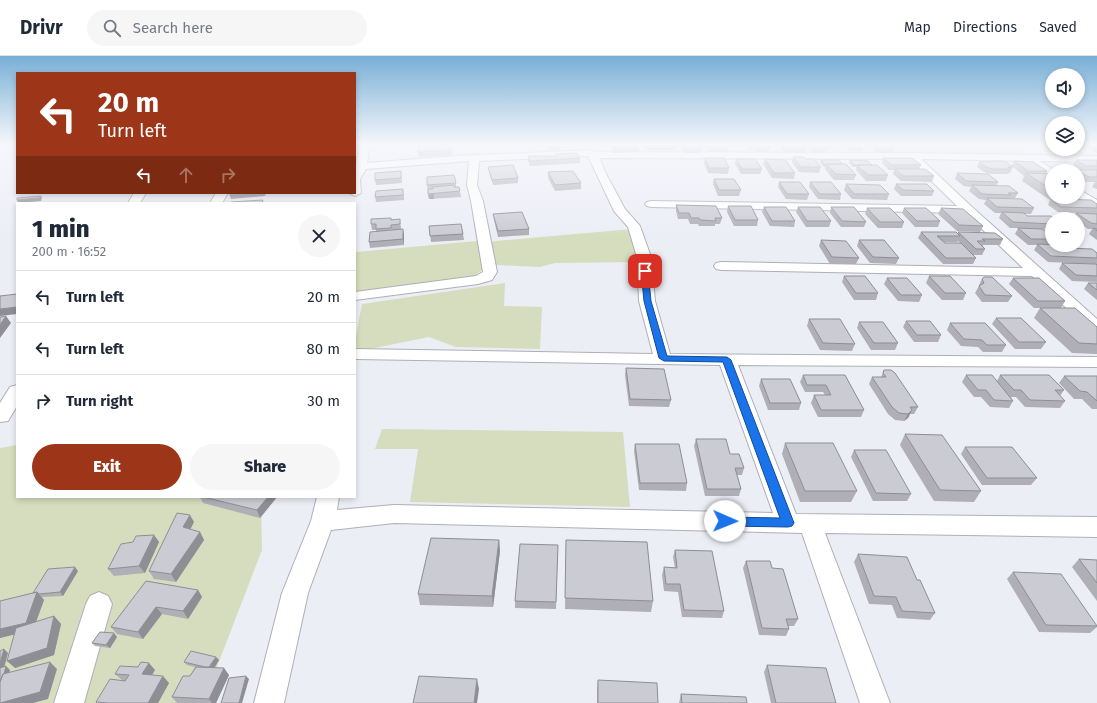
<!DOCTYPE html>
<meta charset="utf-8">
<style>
:root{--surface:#fff;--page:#f6f6f7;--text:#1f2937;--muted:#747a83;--line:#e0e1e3;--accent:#9d3518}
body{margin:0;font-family:"Fira Sans",sans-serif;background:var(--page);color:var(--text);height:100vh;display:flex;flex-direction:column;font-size:15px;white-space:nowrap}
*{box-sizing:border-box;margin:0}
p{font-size:13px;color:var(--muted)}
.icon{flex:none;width:22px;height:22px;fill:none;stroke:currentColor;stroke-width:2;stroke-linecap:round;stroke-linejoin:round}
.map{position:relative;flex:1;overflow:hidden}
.panel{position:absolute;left:16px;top:146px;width:340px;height:296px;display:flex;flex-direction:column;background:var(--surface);border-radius:0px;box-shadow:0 2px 6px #0003}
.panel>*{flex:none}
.hud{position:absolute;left:16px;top:16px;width:340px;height:122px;border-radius:0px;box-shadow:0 2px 6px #0003;background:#9d3518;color:#fff;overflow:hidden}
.fabs{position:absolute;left:1045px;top:12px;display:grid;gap:8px}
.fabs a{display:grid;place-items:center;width:40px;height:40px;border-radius:50%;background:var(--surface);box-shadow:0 2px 6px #0003;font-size:20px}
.pin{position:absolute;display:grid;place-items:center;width:34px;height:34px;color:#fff;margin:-17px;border-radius:8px;box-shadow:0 2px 6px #0006}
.me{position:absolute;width:44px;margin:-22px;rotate:91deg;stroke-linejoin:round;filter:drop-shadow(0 0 3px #0008)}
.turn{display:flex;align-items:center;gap:14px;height:84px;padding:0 16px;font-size:18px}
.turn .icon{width:52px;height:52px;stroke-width:2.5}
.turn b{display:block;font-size:28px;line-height:34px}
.lanes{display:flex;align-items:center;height:38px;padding:0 16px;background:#0003;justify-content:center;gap:20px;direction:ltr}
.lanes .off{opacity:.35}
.round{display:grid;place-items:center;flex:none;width:42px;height:42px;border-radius:21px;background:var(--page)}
.overview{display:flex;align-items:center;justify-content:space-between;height:68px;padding:0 16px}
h1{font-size:24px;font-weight:800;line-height:30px}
.cta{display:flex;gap:8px;margin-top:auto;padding:8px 16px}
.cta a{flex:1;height:46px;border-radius:24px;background:var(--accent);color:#fff;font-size:16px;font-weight:800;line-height:46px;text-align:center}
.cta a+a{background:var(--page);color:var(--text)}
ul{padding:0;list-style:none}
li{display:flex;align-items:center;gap:12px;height:52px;padding:0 16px;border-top:1px solid var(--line)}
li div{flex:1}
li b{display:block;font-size:15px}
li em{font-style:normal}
header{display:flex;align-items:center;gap:24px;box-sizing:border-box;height:56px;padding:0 20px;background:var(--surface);border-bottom:1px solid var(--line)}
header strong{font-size:19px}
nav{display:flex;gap:22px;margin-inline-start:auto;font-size:14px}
.search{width:280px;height:36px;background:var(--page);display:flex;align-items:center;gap:10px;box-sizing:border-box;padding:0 14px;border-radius:22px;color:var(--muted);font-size:15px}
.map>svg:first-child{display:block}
.green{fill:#d5ddbe}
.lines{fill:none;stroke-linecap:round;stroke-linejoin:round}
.street-casing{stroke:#aeafb7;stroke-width:2}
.street{fill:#fff;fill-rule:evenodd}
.wall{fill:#afafb5}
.shaded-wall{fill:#8e8e94}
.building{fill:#cbcbd3;stroke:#8e8e94}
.route{fill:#1a73e8;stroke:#114b97}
</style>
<header>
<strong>Drivr</strong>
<div class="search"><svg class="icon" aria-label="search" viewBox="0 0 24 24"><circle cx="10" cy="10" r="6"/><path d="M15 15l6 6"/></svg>Search here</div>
<nav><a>Map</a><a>Directions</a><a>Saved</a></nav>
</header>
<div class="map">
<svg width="1097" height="647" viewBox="0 0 1097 647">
<rect width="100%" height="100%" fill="#eceef6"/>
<path class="green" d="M890 89H1012L1025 100 901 98Z
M632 173 641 206 555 207 540 211 496 209 491 197 492 186 496 185Z
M477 185 484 212 476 219 468 222 355 237 356 196Z
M505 227 504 250 542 251 540 293 456 291 429 281 355 296V285L362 248Z
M382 373 623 376 630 451 410 446 418 393H375Z
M17 389V441H261L262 494 203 647H0V392Z"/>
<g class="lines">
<g class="street-casing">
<path id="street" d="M360 89H370L367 107 455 100 590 94 596 96 912 97 1097 100V106L1040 105 1055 115H1052V121L1026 105 921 103 972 151 1097 263V277L1091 275 1032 220 721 214 716 213 714 210 716 207 721 206 1023 212 965 157 651 151 647 150 645 148 647 146 651 145 957 150 909 103 600 102 605 116 625 153 640 170 651 201 655 245 670 298 1097 301V311L738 309 796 458 1097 461V481L825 477 890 647H860L802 477 394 467 331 474 308 537 284 647H254L282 537 311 465 317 441H339L337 454 394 449 773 457 720 309 355 303V293L653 298 639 245 637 201 628 171 614 155 588 100 479 105 477 129 483 145 497 216 492 224 478 228 355 244V236L476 220 483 216 471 145 467 129 469 105 366 113 360 123 361 137 355 140 349 137H355V113Z
M1078 133 1097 144V152L1093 151 1078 141Z
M134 137H146L140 147H128Z
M216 137H228L222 147H210Z
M17 329V350L8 365 0 366V347L10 331Z
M99 536 108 540 112 548 84 647H54L86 548 90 540Z"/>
</g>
<use href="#street" class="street"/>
</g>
<path class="wall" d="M546 89H558L559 92V94H549Z
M611 89H638L639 91V96L612 97 611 91Z
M644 89H676L675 94H646Z
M680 89H700L701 92V97H683L679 90Z
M705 89H727L728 91 727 96H710Z
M746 89H772L771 93H769V96H756L754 94H749Z
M781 89H804L806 92 805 97H785L780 92Z
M806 89H832L831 94H826L825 97H814Z
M843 89H859L863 93 862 95H850Z
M867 89H891L895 92 893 97H877Z
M1084 89H1097V97Z
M452 94V99L419 101 418 96Z
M556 98 580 102V107L530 110 528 105V100H556Z
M793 101 806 103 821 111 819 117 799 116 792 106Z
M705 102 729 112 728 118 708 117 704 107Z
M883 102 921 109 919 113 934 120 932 126 901 125 893 118 894 114H889L882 107Z
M736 103 762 113 760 118H741L735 108Z
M765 103 795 117 794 123 772 122 763 108Z
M821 104 842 108 856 119 854 124H834L825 113V111H824L820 107Z
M850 104 872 109 888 119 886 125H866L856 114V111H853L849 107Z
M1076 104H1097V133L1092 131 1095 126H1086L1078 122V115H1075L1076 114H1081L1073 109Z
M1014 105 1047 115 1046 118H1052V141H1078V133L1083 137 1079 144 1097 148V184L1089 178 1092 173H1088L1078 166V163H1073L1076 157 1058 156 1048 149 1050 144 1022 125 1024 120 1012 110Z
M979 106 1013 111 1010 117H1009L1008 118H991L984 116 977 111Z
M488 111 518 122V127L493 129 489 116Z
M401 115 402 127 376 129 375 124Z
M548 116 581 127V133L555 135 548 122Z
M957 117 998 126 996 130 1018 137 1015 142H1009V143L1034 152 1031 158H1025L1027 160 1052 163V174L1043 173 1045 175H1052V189H1078V182L1081 184 1077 190H1063L1065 192 1097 197V208L1048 206 1034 194 1037 189H1028L1015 178 1018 172H1010L999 162 1001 157H995L984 148 986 144 979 143 969 135 971 131 964 130 955 123Z
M714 123 741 134 739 140H718L713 128Z
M779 126 809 138 807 144 786 143 778 131Z
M810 126 841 138 840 144 818 143 809 131Z
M456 127V131L460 135 461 141 429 143 427 129Z
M846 128 889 138 887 144 852 143 844 134Z
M896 128 934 135 932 140H901L894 133Z
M404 138V144L376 146 375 141Z
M676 149 722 162 720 168H715V170H699L698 168H690L688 163H678L676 155Z
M728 150 758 164 757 170H734L727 156Z
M764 151 795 165 794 171 770 170 762 156Z
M798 151 831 165 829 171H806L796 156Z
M831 151 866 166 864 171H841L830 157Z
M867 152 904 166 902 172H878L865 158Z
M904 152 940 165 938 171H915L902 157Z
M941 152 983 170 980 176 957 175 938 158Z
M493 158 529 173V179L498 181 494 164Z
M391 162V164L400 163 401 173 404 179V189L370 192 369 186 376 175V174H372L371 168Z
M429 170 463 178 464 184 431 186Z
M921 176 958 178V176L1003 183 1000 189H983V190L985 193 982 199H973L958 185 957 186H944L945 187 976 202 973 208H943L918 182Z
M821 184 859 202 856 208H830L819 190Z
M859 184 899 202 896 208 870 207 857 190Z
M1062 207 1097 209V226L1072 225 1059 213Z
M844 220 878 237 876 244H854L842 226Z
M929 220 966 237 963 244H942L926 227Z
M887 222 922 239 919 246 898 245 884 228Z
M1013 222 1065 245 1061 252H1034L1009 228Z
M982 223 1012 240 1008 246H982L975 237 979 230V229Z
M1088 227H1097V244L1084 233Z
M1040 252 1097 271V298L1072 297 1034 262Z
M996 262 1046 286 1041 293H1015L992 268Z
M809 263 855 288 852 295 820 294 807 270Z
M906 265 941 279 938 286H914L903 271Z
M859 266 898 287 895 294H871L857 272Z
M950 267 1006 289 1002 296H983L978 291 961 290 947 274Z
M626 312 671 344 669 351 629 350 625 319Z
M884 314 918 351 914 358H910L908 362 904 365 895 364 888 358 869 328 872 321H881Z
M803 319H845L864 354 861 361H818L811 347 814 339H825L823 336H805L800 326Z
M966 319 997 325 1000 319 1064 334 1060 340 1065 345 1060 352 1025 351 1016 341H1011L1013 345 1009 352 990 351 981 341H974L962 326Z
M1064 320H1097V353H1092L1082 343H1074L1059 327Z
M761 323 801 347 799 354H768L759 330Z
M905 378 981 435 974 446 934 445 900 389Z
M696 383 730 398 744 412 742 419H737L741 433 739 440H705L694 390Z
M785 387 857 435 851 446H800L782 398Z
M635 388 687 427 686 435 639 434 634 395Z
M965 391 1037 422 1031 429H982L961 398Z
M854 394 911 438 907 445H873L851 401Z
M200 441H277L260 462 203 447Z
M194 466 190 473 200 476 204 484 176 526 154 523 149 515Z
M154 479 159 486 145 517 114 520 108 513Z
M499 484 500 495 493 551 420 549 418 538Z
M566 484 653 545 651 556 565 553Z
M558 489 556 553 515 552V545Z
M675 494 724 555 722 562 682 561 678 536 664 535 662 519 664 511 675 512 673 501Z
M858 498 917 524 935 557 930 564 897 562 892 549 869 548 854 506Z
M1079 503 1097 504V545L1072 511Z
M746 505 772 512 798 563 794 570H788L789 573 786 580 759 579 743 512Z
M78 515 63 540 42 541 44 544 36 566 54 560 61 568 54 599 15 612 14 578 0 582V545L33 537Z
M1013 516 1097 570V571L1090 577 1039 576 1007 523Z
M146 525 198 534 202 541 188 563 162 558 143 583 117 578 111 571Z
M117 581 110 592 95 590 92 587Z
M216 601 219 604 214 612 229 619 216 647H177L172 641 190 620 195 611 187 609 184 606Z
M767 609 836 647H771L764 616Z
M155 614 152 619 169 627 158 647H97L96 646 122 624 115 618Z
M598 624 658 647H597V634Z
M681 638 747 647H679Z"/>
<path class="shaded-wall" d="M229 137H266L265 140 231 143Z
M434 137V143H429L428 138Z
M41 140 42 142 41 145 18 147 17 144Z
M403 173 404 179V189L403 183Z
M17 251V258L0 260V253Z
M6 260 11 267 0 282V269Z
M912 354 908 362 904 365 908 358Z
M268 441H277L260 462 257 454Z
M190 459 194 466 188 478 183 471Z
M200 476 204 484 176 526 171 518Z
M154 479 159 486 145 517 139 510Z
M499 484 500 495 493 551 492 540Z
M75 511 78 515 63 540 60 536Z
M198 534 202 541 188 563 183 555Z
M37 536 44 544 33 574 0 582V573Z
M156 551 162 558 143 583 138 576Z
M54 560 61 568 54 599 15 612 7 605Z
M114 577 117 581 110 592 106 589Z
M4 593 8 597 3 616 0 614V607Z
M216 601 219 604 212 616 209 612Z
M50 606 57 613 48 643 33 647H0Z
M149 607 155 614 148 625 142 618Z
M6 610 10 614 6 628 0 631Z
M224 612 229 619 216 647H212L209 643Z
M163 620 169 627 158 647H148Z
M246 620 249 623 242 647H239Z
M477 623 479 633 477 647H474Z"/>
<path class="building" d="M418 89H451L452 94 418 96Z
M548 89H558L559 92 549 91Z
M612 89H638L639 91 613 92Z
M682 89H700L701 92H684Z
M709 89H727L728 91H710Z
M756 89H768L770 91H757Z
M783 89H804L806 92H786Z
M812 89H824L826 92H815Z
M846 89H859L863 93H850Z
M875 89H891L895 92H879Z
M577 97 580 102 530 105 528 100H557L556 98Z
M793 101H804L806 103H814L821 111H801Z
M705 102H724L729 112H709Z
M883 102H912L921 109H891Z
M736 103H755L762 113H742Z
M765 103 785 104 795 117H774Z
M821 104H839L842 108H826V109H825Z
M850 104 868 105 872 109H854Z
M1076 104H1097V110H1086Z
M999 105 1006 106 1013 111H1008L1010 113H993L986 111 979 106Z
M1014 105 1033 106 1047 115H1028Z
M826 108H846L856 119 836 118Z
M513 109 518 122 492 124 488 111Z
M857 109H877L888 119H868Z
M895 113H925L934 120H903Z
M1076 114H1097V121H1089Z
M401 115V122L375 124V117Z
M573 115 581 127 555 129 548 116Z
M957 117 988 118 998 126 966 125Z
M1026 117 1052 118V134Z
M454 119 456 127 427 129V121Z
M714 123H734L741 134H719Z
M779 126H800L809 138H787Z
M810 126H831L841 138H820Z
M846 128 880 129 889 138H854Z
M896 128H927L934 135 903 134Z
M454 129V131H459L460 135 428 138V133H433V131Z
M972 129 1009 130 1018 137H1008L1011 139 982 138Z
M403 133V139L375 141 376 135Z
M1078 133 1083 137H1078Z
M41 140 39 142 17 144V142Z
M987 142 1022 143 1034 152 997 151Z
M1051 143 1091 144 1097 148V152L1061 151Z
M263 144 262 147H230L231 146Z
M676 149 716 150 722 162H715L716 165 700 164 699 162H691L689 157H679Z
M728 150H751L758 164H735Z
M764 151H786L795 165H772Z
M798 151H820L831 165H807Z
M831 151H854L866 166 842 165Z
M867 152H890L904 166H880Z
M904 152H926L940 165H917Z
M941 152 963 153 983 170 959 169Z
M522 156 529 173 498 175 493 158Z
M1002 156 1024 157 1027 160H1051L1054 163H1052V168L1013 166Z
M1076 157 1097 158V168L1091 167Z
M391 162V164L400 163V168L391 169V172L376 173V168H371V163Z
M461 168 463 178 430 180 429 170Z
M1018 172 1042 173 1045 175H1052V183H1031Z
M1093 172 1097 173V175Z
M403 173V183L369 186 370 176Z
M921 176H956L960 180H937L945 187H961L976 202H946Z
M958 176 995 177 1003 183H982L985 185H977L985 193H976Z
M821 184 846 185 859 202 832 201Z
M859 184H884L899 202 873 201Z
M1037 188 1062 189 1065 192 1092 193 1097 197V202L1051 200Z
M1062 207 1096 208 1097 209V220L1076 219Z
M844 220H865L878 237H856Z
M929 220H950L966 237H945Z
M984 221H992L1012 240 985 239 979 230 984 227 982 223Z
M887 222H907L922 239H901Z
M1013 222H1039L1065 245H1038Z
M1088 227H1097V234Z
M17 238V251L0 253V240Z
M1040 252H1075L1097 271V288L1079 287Z
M6 260 0 269V261Z
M996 262H1021L1046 286H1019Z
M809 263H840L855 288 823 287Z
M906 265H930L941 279H917Z
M859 266H883L898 287H874Z
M950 267H985L1006 289H987L982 284 964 283Z
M626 312 664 313 671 344 630 343Z
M884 314H891L895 317 918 351H910L912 354 908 358 899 357 892 351 872 321H886L883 317Z
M803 319H845L864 354H821L814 339H831L826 329H807Z
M966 319H992L1013 345 994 344 986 334H978Z
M1000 319H1049L1064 334H1055L1065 345 1030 344 1021 334H1014Z
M1064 320H1097V345L1087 336 1080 335Z
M761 323H790L801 347H770Z
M905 378 942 379 981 435 940 434Z
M696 383H726L730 398H739L744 412H735L741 433H707Z
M785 387H833L857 435H805Z
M635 388H679L687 427H640Z
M965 391H1012L1037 422H987Z
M854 394H886L911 438 876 437Z
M203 441H268L257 454Z
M177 457 190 459 183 471 200 476 171 518 149 515Z
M154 479 139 510 108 513 121 488 133 486 136 480Z
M431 482 499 484 492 540 418 538Z
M566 484 647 486 653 545 565 542Z
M520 488 558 489 556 546 515 545Z
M675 494 712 495 724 555 684 554 680 528H666L664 511 677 512Z
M858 498 907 501 917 524H920L935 557 902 555 896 541 874 540Z
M1079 503 1097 504V527Z
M746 505H770L772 512 783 513 798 563H786L789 573 762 572Z
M75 511 60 536 39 538 37 536 33 537 48 513Z
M1013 516 1061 518 1097 570 1046 569Z
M146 525 198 534 183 555 156 551 138 576 111 571Z
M37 536 26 567 0 573V545Z
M54 560 47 592 7 605 16 572Z
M100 576 114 577 106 589 92 587Z
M4 593 0 607V595Z
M191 595 216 601 209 611H205L184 606Z
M50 606 40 636 0 647V626L3 618Z
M141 606 149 607 142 618 163 620 148 647H109L96 646 110 623 125 625 129 619 115 618 120 610 138 611Z
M767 609 826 612 836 647H776Z
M6 610 4 618H3L0 626V612Z
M196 611 224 612 209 643 172 641 183 620H190Z
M246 620 239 647H221L229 622Z
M419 620 477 623 474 647H413Z
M598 624 657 627 658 647H598Z
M681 638 746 641 747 647H682Z"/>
<linearGradient id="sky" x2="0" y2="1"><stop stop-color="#78afd6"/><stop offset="0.49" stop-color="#f6f7fb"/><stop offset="1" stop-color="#f6f7fb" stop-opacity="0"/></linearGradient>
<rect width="1097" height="180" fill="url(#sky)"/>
<path class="route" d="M645 213 648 215 651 245 667 300 727 301 731 304 794 467 792 470 788 471 725 470 721 469 719 465 721 462 725 461 780 462 723 306 664 305 659 302 644 245 641 215Z"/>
</svg>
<div class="fabs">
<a><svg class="icon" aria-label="sound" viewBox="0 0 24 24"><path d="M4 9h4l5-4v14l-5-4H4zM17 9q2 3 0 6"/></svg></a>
<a><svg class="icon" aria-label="layers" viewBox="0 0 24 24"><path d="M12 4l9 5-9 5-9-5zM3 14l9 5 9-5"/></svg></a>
<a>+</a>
<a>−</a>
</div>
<div class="pin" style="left:645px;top:215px;background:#d93025"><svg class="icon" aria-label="arrive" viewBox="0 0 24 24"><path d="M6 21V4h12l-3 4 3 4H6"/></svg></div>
<svg class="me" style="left:725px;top:465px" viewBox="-20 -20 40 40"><circle r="19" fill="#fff"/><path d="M0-13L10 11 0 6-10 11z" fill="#1a73e8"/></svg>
<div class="hud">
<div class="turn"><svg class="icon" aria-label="left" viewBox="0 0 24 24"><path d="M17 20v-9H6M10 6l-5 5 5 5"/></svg><div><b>20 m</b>Turn left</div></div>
<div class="lanes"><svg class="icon" aria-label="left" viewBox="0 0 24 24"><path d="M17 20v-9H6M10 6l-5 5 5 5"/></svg><svg class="icon off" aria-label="ahead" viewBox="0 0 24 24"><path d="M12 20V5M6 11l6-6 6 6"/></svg><svg class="icon off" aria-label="right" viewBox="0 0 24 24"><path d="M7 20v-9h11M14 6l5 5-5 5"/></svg></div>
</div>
<section class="panel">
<div class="overview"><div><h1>1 min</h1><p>200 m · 16:52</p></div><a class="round"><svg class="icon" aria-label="close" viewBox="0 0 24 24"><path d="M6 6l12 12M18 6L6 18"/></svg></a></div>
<ul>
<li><svg class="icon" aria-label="left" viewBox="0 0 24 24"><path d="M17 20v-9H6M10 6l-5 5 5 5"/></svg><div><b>Turn left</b></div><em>20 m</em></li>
<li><svg class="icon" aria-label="left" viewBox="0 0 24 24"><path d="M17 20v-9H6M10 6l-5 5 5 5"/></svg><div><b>Turn left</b></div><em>80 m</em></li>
<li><svg class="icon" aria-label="right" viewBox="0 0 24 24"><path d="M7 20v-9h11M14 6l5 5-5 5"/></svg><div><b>Turn right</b></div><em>30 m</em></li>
</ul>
<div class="cta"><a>Exit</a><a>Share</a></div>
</section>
</div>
